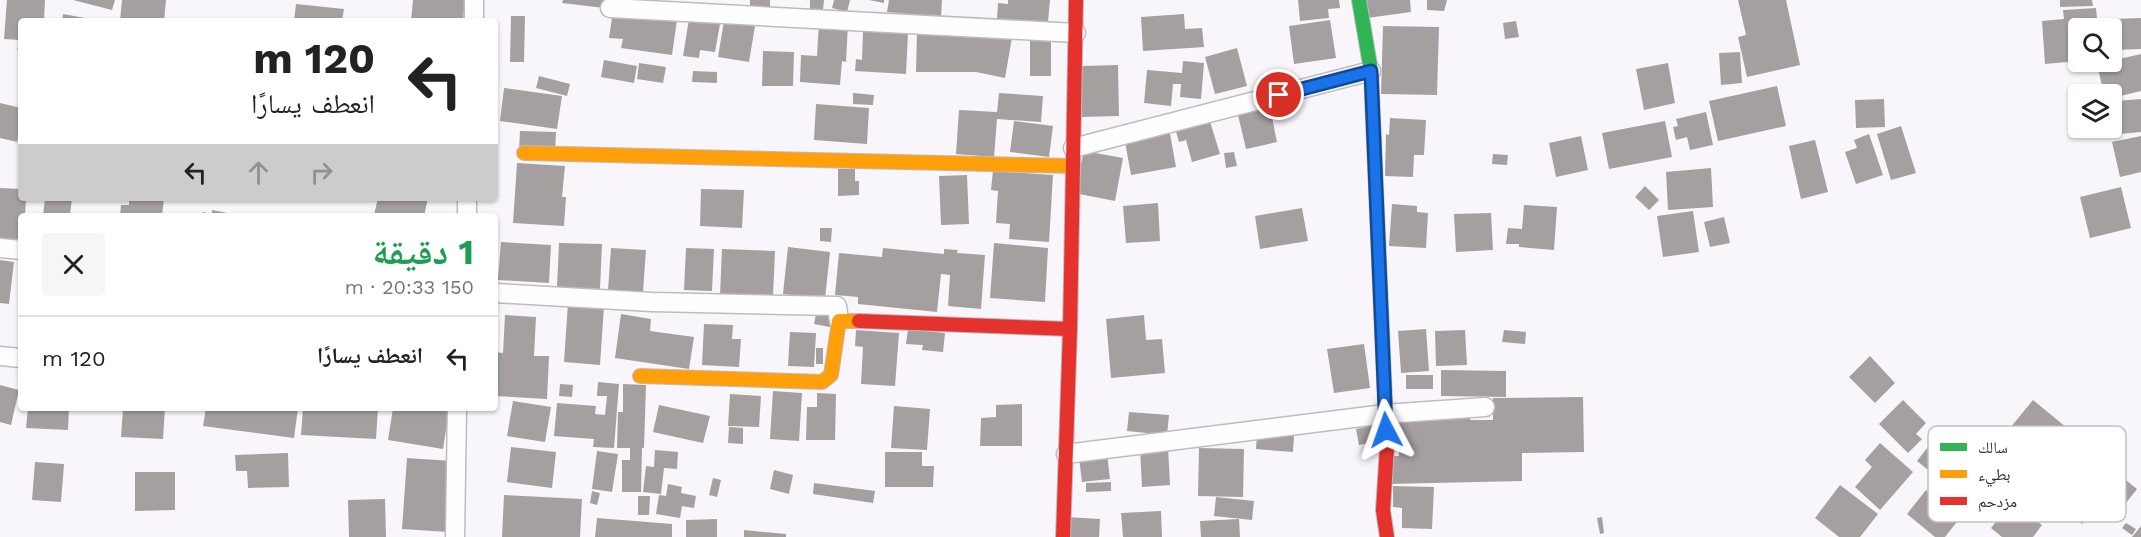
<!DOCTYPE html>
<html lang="ar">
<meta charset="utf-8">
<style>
:root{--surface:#fff;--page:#f6f6f6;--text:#222;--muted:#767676;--line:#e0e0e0}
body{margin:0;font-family:"Work Sans","Noto Naskh Arabic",sans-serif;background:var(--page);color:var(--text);direction:rtl;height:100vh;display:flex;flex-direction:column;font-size:22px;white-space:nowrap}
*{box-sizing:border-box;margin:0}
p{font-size:20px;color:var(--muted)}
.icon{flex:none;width:33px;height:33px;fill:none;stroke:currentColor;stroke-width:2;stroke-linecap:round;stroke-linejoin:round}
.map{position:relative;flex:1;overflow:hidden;direction:ltr}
.side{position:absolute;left:18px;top:213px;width:480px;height:198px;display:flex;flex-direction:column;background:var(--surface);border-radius:6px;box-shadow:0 2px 4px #0004;direction:rtl}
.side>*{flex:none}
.guide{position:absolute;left:18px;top:18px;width:480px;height:183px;border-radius:6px;box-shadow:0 2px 4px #0004;direction:rtl;background:#fff;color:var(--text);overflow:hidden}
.fabs{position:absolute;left:2068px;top:18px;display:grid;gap:12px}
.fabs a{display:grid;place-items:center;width:54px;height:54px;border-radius:6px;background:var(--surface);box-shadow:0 2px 4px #0004;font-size:30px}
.pin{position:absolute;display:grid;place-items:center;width:51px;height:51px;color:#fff;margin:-26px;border:3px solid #fff;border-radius:50%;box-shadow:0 2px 6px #0007}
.me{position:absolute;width:66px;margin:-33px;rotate:356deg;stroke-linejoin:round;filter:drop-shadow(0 0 4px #0008)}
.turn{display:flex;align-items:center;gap:21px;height:126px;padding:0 24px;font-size:27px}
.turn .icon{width:78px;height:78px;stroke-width:2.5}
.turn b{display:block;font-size:42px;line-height:51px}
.lanes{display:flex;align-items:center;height:57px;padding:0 24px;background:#0003;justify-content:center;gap:30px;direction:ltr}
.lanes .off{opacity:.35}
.round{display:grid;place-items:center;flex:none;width:63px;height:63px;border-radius:6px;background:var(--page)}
.overview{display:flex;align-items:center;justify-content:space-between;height:102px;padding:0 24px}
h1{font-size:36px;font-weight:700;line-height:45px;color:#1e9e55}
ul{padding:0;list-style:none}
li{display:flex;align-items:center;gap:18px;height:84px;padding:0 24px;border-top:2px solid var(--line)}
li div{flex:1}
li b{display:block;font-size:22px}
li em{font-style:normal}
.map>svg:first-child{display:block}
.building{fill:#a59fa0}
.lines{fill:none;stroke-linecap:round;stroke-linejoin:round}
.street-casing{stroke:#bfbbc1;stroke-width:21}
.fast-casing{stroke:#bfbbc1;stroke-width:16}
.slow-casing{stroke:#bfbbc1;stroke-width:16}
.jam-casing{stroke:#bfbbc1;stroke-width:16}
.street{stroke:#fefefe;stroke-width:18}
.fast{stroke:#30b455;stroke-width:14}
.slow{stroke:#ff9f0a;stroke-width:14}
.jam{stroke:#e5322d;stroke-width:14}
.route-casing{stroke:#114b97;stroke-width:15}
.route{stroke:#1a73e8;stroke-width:10}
.key{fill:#fff;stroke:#c1c0c2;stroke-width:1.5}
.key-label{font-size:16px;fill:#312c34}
</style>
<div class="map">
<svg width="2141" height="537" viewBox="0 0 2141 537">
<rect width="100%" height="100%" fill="#f9f6fb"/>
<path class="building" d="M7 0H45L44 21H21V51L17 50 20 40 4 39Z
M73 0H115L112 10Z
M122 0H166L164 21H120Z
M413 0H465L463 21H411Z
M563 0H606L604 8 562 3Z
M750 0H770V8L750 7Z
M810 0H824L823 10 810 9Z
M834 0H850L847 12 832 8Z
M869 0H884V3Z
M889 0H942L941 17 887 12Z
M1008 0H1050L1048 22 997 19 998 3 1008 4Z
M1298 0H1339L1340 8 1328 9 1329 18 1300 21Z
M1364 0H1410L1411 12 1367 18Z
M1427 0H1447L1444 11 1427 10Z
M1738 0H1786L1800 65 1747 77 1738 37 1746 35Z
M2060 0H2092L2093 6 2060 7Z
M296 4 344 9 342 21H294Z
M2096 8 2098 28H2079V61L2045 64 2042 21 2064 19 2063 10Z
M613 10 677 20 672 55 621 48 623 39 609 38Z
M63 14 96 20V21H62Z
M1184 14 1185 29 1202 28 1204 47 1143 51 1141 17Z
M511 16H525L524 62H510Z
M2141 18V49L2114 50 2113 19Z
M689 19 720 24 715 52 700 50 699 58 683 56Z
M1330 20 1336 58 1294 64 1289 26Z
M724 21 755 26 749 62 718 57Z
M1516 21 1519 37 1505 39 1503 23Z
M819 22 848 24 846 62 842 61 840 85 800 82 801 55 817 56Z
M1383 26 1439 27 1437 95 1381 94Z
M863 31 908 33 906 74 855 71 856 59 862 60Z
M1013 32 1005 78 976 72H916L917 33Z
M1051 36V76H1030V37Z
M1237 48 1247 86 1215 94 1205 57Z
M763 51 794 52 793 86H762Z
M1740 52 1742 83 1721 85 1719 53Z
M2141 54V91L2112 98V94H2104L2097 64Z
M604 60 637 66 634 83 601 77Z
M1183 61 1204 63 1201 99 1180 97 1181 84H1173L1171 106 1144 103 1147 70 1182 73Z
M639 63 666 67 663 83 637 79Z
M1668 63 1675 103 1644 110 1636 69Z
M1118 65 1119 116 1081 117V66Z
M693 71 717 72V83L692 82Z
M539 76 570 84 567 96 536 88Z
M1777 86 1786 126 1718 141 1709 101Z
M504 88 562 96 557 129 500 121Z
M853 93 874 95 873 105 853 104Z
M999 93 1043 96 1041 122 997 119 994 157 956 154 959 110 997 112Z
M1884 99 1885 127 1856 128 1855 100Z
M2141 99V132L2119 134 2116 101Z
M0 103 21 108V125L17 142 0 138Z
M816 104 869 108 867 144 814 140Z
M1270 108 1277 142 1246 149 1238 115Z
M1706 112 1713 145 1690 150 1687 137 1676 140 1673 127 1678 126 1676 119Z
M1208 115 1220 154 1192 162 1186 140 1179 142 1174 125Z
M1390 118 1426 120 1424 155H1414L1413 177 1385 176 1386 134 1389 135Z
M1014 121 1053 126 1049 157 1010 152Z
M1665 121 1672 157 1609 169 1602 133Z
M1901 126 1916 173 1891 180 1877 134Z
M1169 128 1176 167 1131 175 1124 136Z
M520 131 556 132 555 153 519 151Z
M1869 134 1883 175 1856 184 1845 152 1857 148 1854 140Z
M1581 136 1588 170 1556 177 1549 143Z
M2141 136V172L2120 177 2112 142Z
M1815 140 1828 192 1801 199 1789 146Z
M1084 151 1123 158 1115 201 1074 193Z
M1234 152 1237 166 1226 168 1224 153Z
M1493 154 1508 155 1507 165 1492 164Z
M517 163 565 166 562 197H566L564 226 513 223Z
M1711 168 1713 207 1668 210 1666 172Z
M838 169H855V181H859V195L838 196Z
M993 171 1053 175 1049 242 1009 239 1010 224 996 223 998 191 991 190Z
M967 175 969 224 941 225 939 176Z
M1645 186 1659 200 1649 210 1635 197Z
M2121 187 2131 228 2090 238 2080 197Z
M0 188 21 189V198H26L25 216H21V244L0 243Z
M701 189 744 190 742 228 700 226Z
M45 198H72L70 216H43Z
M129 198H164L162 216H120L121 205H129Z
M378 198H428L424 216 374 215Z
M1158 203 1160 241 1126 243 1123 206Z
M1392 204 1417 206V212L1428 213 1426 248 1389 246Z
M1524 205 1557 207 1554 250 1519 247V244H1506L1508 228 1522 229Z
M1302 208 1308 241 1260 249 1255 216Z
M212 210 237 215 236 216H202L203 212 212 214Z
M1693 211 1699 252 1663 257 1657 216Z
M1491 213 1493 250 1456 252 1454 214Z
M1724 217 1730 243 1710 247 1704 222Z
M820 228H832L831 242 820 241Z
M501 242 551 245 549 283 498 280Z
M559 243 602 244 600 289 557 287Z
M994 243 1048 248 1045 302 990 298Z
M788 247 830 252 825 299 783 294Z
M611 248 646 250 643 292 608 290Z
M686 248 714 249 712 291 684 290Z
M883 248 944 254V249L958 250 957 253 985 255 981 309 948 306 950 275 941 274 937 312 858 304V297L835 295 839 253 882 257Z
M722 249 775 251 773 297 720 295Z
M0 260 14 262 9 304 0 303Z
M568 303 604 306 600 365 564 362Z
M816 313 837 317 835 328 814 324Z
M621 314 651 319 650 331 694 337 689 369 615 358Z
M505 315 536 317 534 356H549L547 399 495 396V352L503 353Z
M1144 315 1146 340 1162 339 1165 373 1111 378 1106 319Z
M704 324 733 325 732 339H741L739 367 702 365Z
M908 329 945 333 943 352 922 350 923 345 906 344Z
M1426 329 1429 371 1401 373 1398 331Z
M856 330 899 333 895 386 861 384 863 347 855 346Z
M1465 330 1467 365 1436 366 1435 331Z
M1504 330 1526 332 1525 344 1502 342Z
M790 332 816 333 814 367 788 366Z
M1364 344 1370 388 1334 393 1327 349Z
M816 348H823V364H816Z
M1870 356 1895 383 1875 403 1849 377Z
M1441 370 1506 371V397L1441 396Z
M1406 375H1433V389H1406Z
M598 382 619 384 614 448 593 447 594 439 554 436 557 403 596 406 595 414 605 415 607 396H597Z
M560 384 573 385 572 397 559 396Z
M623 384 646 385 644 448H642L641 492H622V460H630V448H617L618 412H623Z
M0 385 19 390 11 425 0 422Z
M773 391 802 393 799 441 770 439Z
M817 393 836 394 835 440H806L807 407H817Z
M730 394 761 396 759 427 728 426Z
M1583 397 1584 452 1522 453V481L1389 484V456H1399V418L1470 417V420H1493V398Z
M1903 400 1926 423 1916 434 1922 439 1908 453 1879 424Z
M2033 400 2072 432 2049 460 2010 428Z
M513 401 551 407 545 442 507 436Z
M1022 404V446H980L981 418 996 417V405Z
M659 405 710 416 703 443 653 432Z
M894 406 930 409 927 450 891 448Z
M28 408H69L68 430 26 428Z
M123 408H165L163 439 121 437Z
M206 408H298L294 438 203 426Z
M303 408H378L376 439 301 435Z
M393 408H428L449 411 443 449 388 440Z
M1129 412 1169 415 1167 435 1127 431Z
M1381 424 1385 449 1370 452 1369 443 1359 445 1356 429Z
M729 427 743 428V444L728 443Z
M1257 434 1294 436 1293 452 1256 449Z
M1938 434 2003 486 1979 515 1957 497 1959 495 1917 461Z
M1880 443 1913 472 1880 510 1855 487 1872 467 1865 460Z
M511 447 556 452 552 488 507 482Z
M1168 447 1170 485 1142 487 1140 448Z
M1199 448 1244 449 1243 497 1198 496Z
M655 450 678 452 677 469 664 468 661 494 643 492 646 466 654 467Z
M597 451 618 454 612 492 592 489Z
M2090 451 2137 489 2115 517 2083 491 2099 471 2084 460Z
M885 452H922V466H934L933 487H885Z
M288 453 289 487 248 488 247 471H236L235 455Z
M1107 453 1110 479 1082 482 1079 457Z
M407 458 452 461 448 532 402 529Z
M35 462 64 464 61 502 32 500Z
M774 470 793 475 789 494 770 489Z
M135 472H175V510L135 511Z
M713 478 721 480 717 497 709 495Z
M1111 482V491L1086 492V483Z
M814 483 875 491 873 503 813 494Z
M668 484 682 487 681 493 696 496 694 508 682 506 680 518 656 514 659 495 666 496Z
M1840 485 1878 514 1860 537H1839L1815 518Z
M1393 486 1434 487 1432 529 1402 528V508L1393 507Z
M1926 490 1960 518 1945 537H1935L1907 514Z
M592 491 600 493 597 505 590 503Z
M504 495 582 499 580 537H502Z
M638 496H650L649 515H638Z
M1216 497 1254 501 1252 520 1214 516Z
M385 499 386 537H349L348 500Z
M2088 500 2096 507 2082 524 2074 517Z
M2012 501 2042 525 2033 537H2002L1991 528Z
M1161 511 1162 537H1123L1121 513Z
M1066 517 1100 519 1099 537H1065Z
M1602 517 1604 533 1600 534 1597 518Z
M597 518 672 524V537H595Z
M717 519V537H686V520Z
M1239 519 1240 537H1201L1200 521Z
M2126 523 2136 529 2132 535 2122 528Z
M2141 526V537H2132Z
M744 530 786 534V537H744Z"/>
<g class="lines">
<g class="street-casing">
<path id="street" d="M610 8 1076 33
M474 21V0
M1073 148 1371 71
M467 216V198
M0 248 21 250
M495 293 652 302 837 306 839 321
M0 356 21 358
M1066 454 1385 414 1485 407
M455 537 457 408"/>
</g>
<g class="fast-casing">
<path id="fast" d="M1359 0 1371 71 1385 401"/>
</g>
<g class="slow-casing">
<path id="slow" d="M524 153 1073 166
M640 376 822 382 831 375 839 321H859"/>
</g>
<g class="jam-casing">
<path id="jam" d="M859 321 1070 329
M1385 401 1387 447 1383 510 1387 537
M1063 537 1070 329 1076 0"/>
</g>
<use href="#street" class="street"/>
<use href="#fast" class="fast"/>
<use href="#slow" class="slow"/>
<use href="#jam" class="jam"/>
</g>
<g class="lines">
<g class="route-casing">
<path id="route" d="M1279 95 1371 71 1386 430"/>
</g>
<use href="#route" class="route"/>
</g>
<rect x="1928" y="426" width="198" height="96" rx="9" class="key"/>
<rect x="1940" y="443" width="27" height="8" fill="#30b455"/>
<rect x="1940" y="470" width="27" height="8" fill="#ff9f0a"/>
<rect x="1940" y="497" width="27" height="8" fill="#e5322d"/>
<g class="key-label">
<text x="1978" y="453">سالك</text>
<text x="1978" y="480">بطيء</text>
<text x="1978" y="507">مزدحم</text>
</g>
</svg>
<div class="fabs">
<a><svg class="icon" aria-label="search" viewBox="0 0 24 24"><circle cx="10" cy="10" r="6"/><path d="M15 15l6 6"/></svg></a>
<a><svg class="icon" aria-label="layers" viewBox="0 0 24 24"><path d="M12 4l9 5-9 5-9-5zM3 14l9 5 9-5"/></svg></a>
</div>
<div class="pin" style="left:1279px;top:95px;background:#d93025"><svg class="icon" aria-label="arrive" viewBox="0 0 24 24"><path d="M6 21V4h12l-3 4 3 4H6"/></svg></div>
<svg class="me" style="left:1386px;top:430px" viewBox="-20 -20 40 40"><path d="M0-17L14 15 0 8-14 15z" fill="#1a73e8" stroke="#fff" stroke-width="4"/></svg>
<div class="guide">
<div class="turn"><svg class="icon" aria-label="left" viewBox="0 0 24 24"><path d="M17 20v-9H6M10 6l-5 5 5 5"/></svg><div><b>120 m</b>انعطف يسارًا</div></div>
<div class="lanes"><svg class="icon" aria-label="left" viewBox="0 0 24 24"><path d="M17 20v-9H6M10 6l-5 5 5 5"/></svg><svg class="icon off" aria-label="ahead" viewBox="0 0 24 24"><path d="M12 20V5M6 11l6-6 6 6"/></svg><svg class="icon off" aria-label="right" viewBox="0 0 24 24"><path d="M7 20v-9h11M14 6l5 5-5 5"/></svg></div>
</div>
<section class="side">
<div class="overview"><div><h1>1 دقيقة</h1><p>150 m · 20:33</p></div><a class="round"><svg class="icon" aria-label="close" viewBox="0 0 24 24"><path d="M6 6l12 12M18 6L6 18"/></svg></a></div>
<ul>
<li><svg class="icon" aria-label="left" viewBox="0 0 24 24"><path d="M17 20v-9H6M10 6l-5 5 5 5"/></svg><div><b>انعطف يسارًا</b></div><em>120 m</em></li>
</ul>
</section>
</div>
